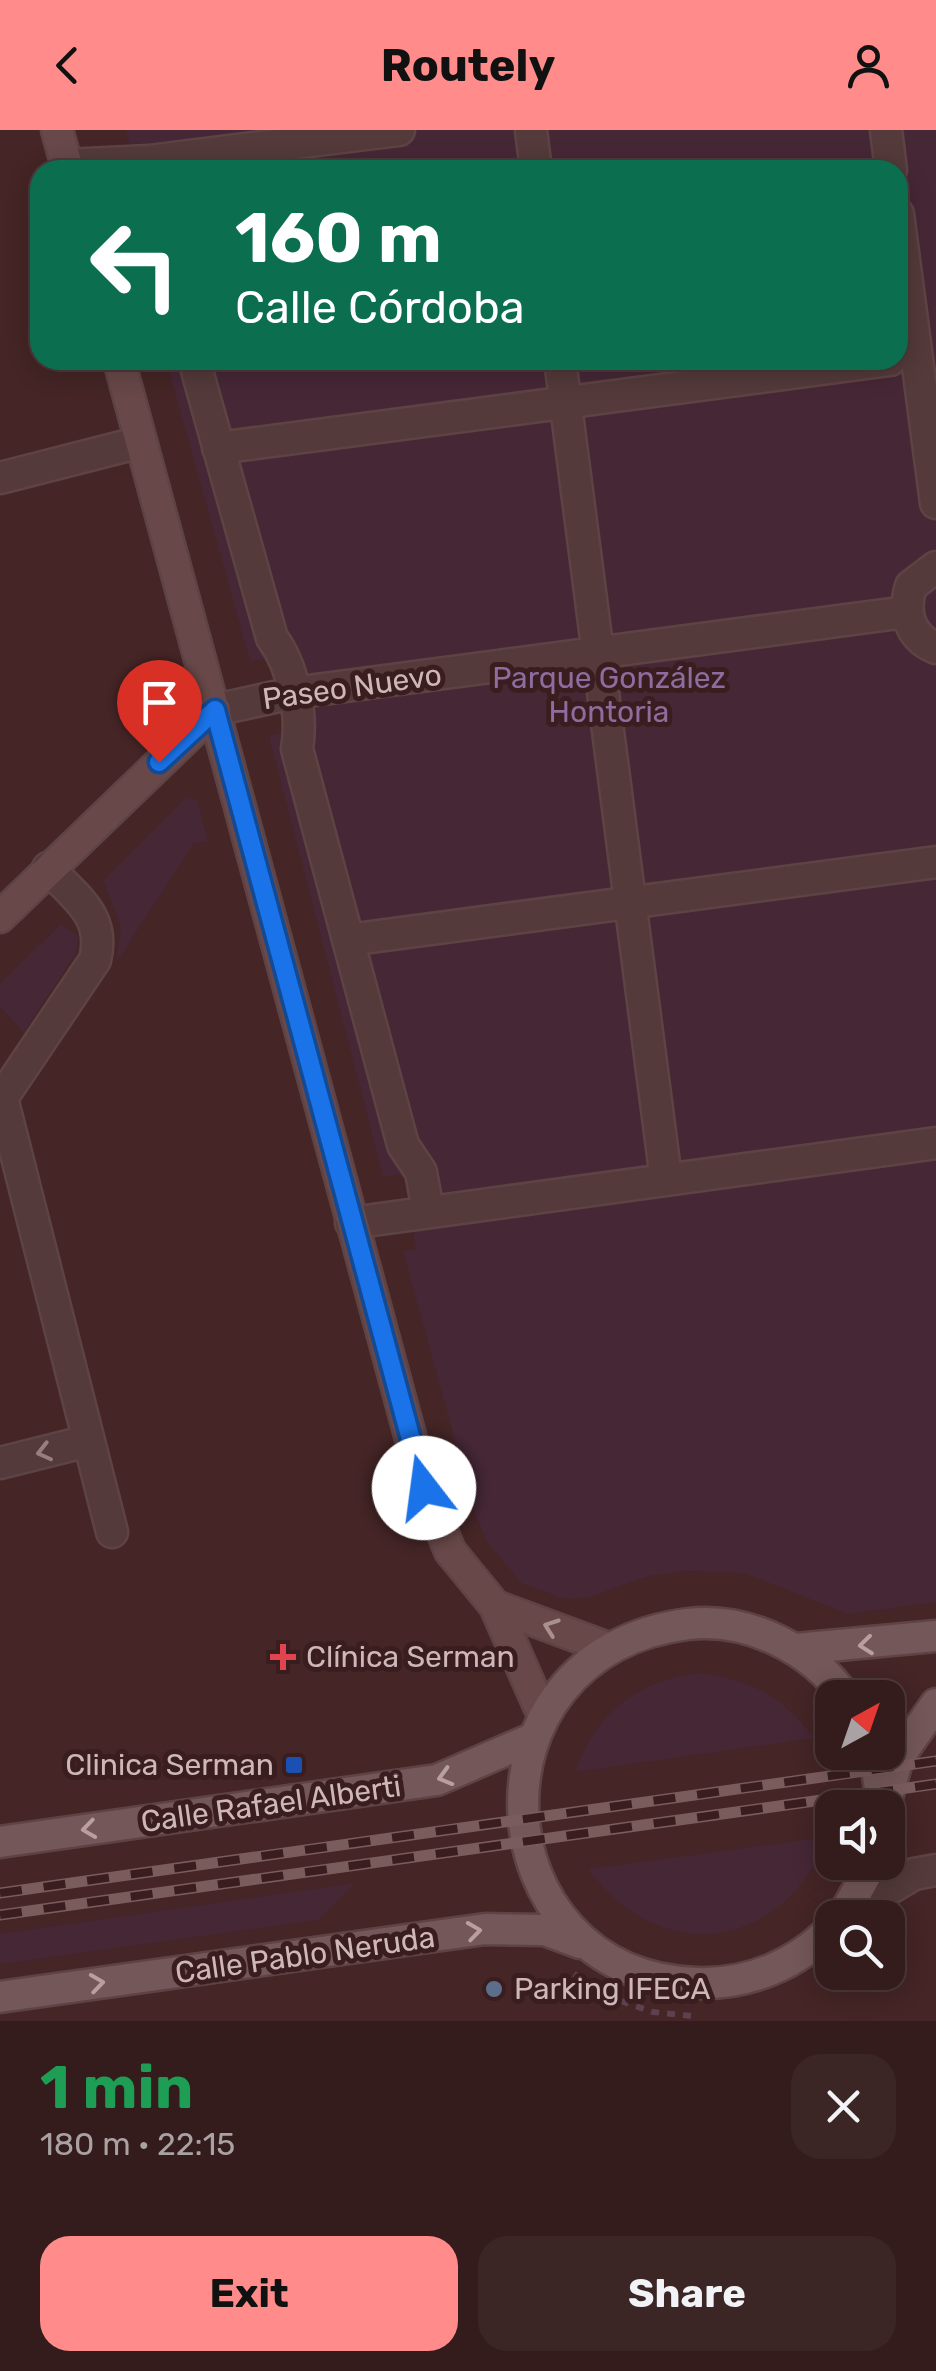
<!DOCTYPE html>
<meta charset="utf-8">
<style>
:root{--surface:#341c1c;--page:#3c2525;--text:#f1f3f6;--muted:#a9a1a3;--line:#4e3a3b;--accent:#ff8c8b}
body{margin:0;font-family:Rubik,sans-serif;background:var(--page);color:var(--text);height:100vh;display:flex;flex-direction:column;font-size:38px;white-space:nowrap}
*{box-sizing:border-box;margin:0}
p{font-size:32px;color:var(--muted)}
.icon{flex:none;width:55px;height:55px;fill:none;stroke:currentColor;stroke-width:2;stroke-linecap:round;stroke-linejoin:round}
.map{position:relative;height:1891px;overflow:hidden}
.panel{display:flex;flex-direction:column;background:var(--surface);flex:1}
.panel>*{flex:none}
.banner{position:absolute;left:30px;top:30px;width:878px;height:210px;border-radius:30px;box-shadow:0 5px 25px #0003,0 0 0 2px var(--line);background:#0b6e4f;color:#fff;overflow:hidden}
.needle{width:65px;rotate:40deg}
.buttons{position:absolute;left:815px;top:1550px;display:grid;gap:20px}
.buttons a{display:grid;place-items:center;width:90px;height:90px;border-radius:20px;background:var(--surface);box-shadow:0 5px 25px #0003,0 0 0 2px var(--line);font-size:50px}
.pin{position:absolute;display:grid;place-items:center;width:85px;height:85px;color:#fff;margin:-102px -42px;border-radius:50% 50% 50% 0;rotate:-45deg;box-shadow:0 0 10px #0007}
.pin .icon{rotate:45deg}
.me{position:absolute;width:110px;margin:-55px;rotate:345deg;stroke-linejoin:round;filter:drop-shadow(0 0 8px #0008)}
.turn{display:flex;align-items:center;gap:35px;height:210px;padding:0 40px;font-size:45px}
.turn .icon{width:130px;height:130px;stroke-width:2.5}
.turn b{display:block;font-size:70px;line-height:85px}
.round{display:grid;place-items:center;flex:none;width:105px;height:105px;border-radius:30px;background:var(--page)}
.head{display:flex;align-items:center;justify-content:space-between;height:170px;padding:0 40px}
h1{font-size:60px;font-weight:700;line-height:75px;color:#1e9e55}
.button{display:flex;gap:20px;margin-top:auto;padding:20px 40px}
.button a{flex:1;height:115px;border-radius:30px;background:var(--accent);color:#111;font-size:40px;font-weight:700;line-height:115px;text-align:center}
.button a+a{background:var(--page);color:var(--text)}
header{display:flex;justify-content:space-between;align-items:center;height:130px;padding:0 40px;background:var(--accent);color:#111;font-size:45px;font-weight:700}
.map>svg:first-child{display:block}
.green{fill:#462736}
.lines{fill:none;stroke-linecap:round;stroke-linejoin:round}
.street-casing{stroke:#5e4344;stroke-width:35}
.secondary-casing{stroke:#5e4344;stroke-width:35}
.primary-casing{stroke:#5e4344;stroke-width:35}
.path{stroke:#5d4150;stroke-width:6;stroke-dasharray:8 8;stroke-linecap:butt}
.street{stroke:#543a3a;stroke-width:30}
.secondary{stroke:#684848;stroke-width:30}
.primary{stroke:#745859;stroke-width:30}
.rail-casing{stroke:#7b5c5c;stroke-width:11}
.rail{stroke:#3a1e1f;stroke-width:8;stroke-dasharray:22;stroke-linecap:butt}
.oneway{stroke:#977f7f}
.oneway2{stroke:#aa9190}
.oneway3{stroke:#b8a0a0}
.route-casing{stroke:#114b97;stroke-width:25}
.route{stroke:#1a73e8;stroke-width:18}
.health-dot{fill:#e0444e;stroke:#3a1e1f;stroke-width:4}
.transit-dot{fill:#1a4fb4;stroke:#3a1e1f;stroke-width:4}
.service-dot{fill:#5c6f8a;stroke:#3a1e1f;stroke-width:4}
.labels{text-anchor:middle;dominant-baseline:central;stroke-width:10;stroke-linejoin:round;paint-order:stroke}
.park-label{font-size:30px;fill:#8d6da0;stroke:#3a1e1f}
.street-label{font-size:30px;fill:#ceb8b7;stroke:#3a1e1f}
.poi-label{font-size:30px;fill:#ceb8b7;stroke:#3a1e1f;text-anchor:start}
</style>
<header><svg class="icon" aria-label="back" viewBox="0 0 24 24"><path d="M15 5l-7 7 7 7"/></svg>Routely<svg class="icon" aria-label="person" viewBox="0 0 24 24"><circle cx="12" cy="8" r="4"/><path d="M4 21q1-7 8-7t8 7"/></svg></header>
<div class="map">
<svg width="936" height="1891" viewBox="0 0 936 1891">
<rect width="100%" height="100%" fill="#452526"/>
<path class="green" d="M126 0H936V1472L848 1484 744 1443 687 1441 649 1446 589 1467 565 1469 521 1453 487 1412 475 1383 403 1121 416 1119 404 1045 383 1046 269 606 284 602 270 529 250 531 166 230H898V40H135Z
M187 667 197 670 208 712 194 713 116 833 121 797 103 750Z
M61 794 78 806 76 823 24 902 0 877V853Z
M696 1543C749 1548 783 1566 814 1608L575 1642C596 1583 635 1552 696 1543Z
M828 1707C784 1820 660 1839 588 1739Z
M355 1753 318 1790 0 1834V1804Z"/>
<g class="lines">
<g class="street-casing">
<path id="street" d="M531 0 536 40
M886 0 891 40
M66 35 149 31 399 0
M898 84 936 373
M194 230 272 508C293 536 303 584 297 619L403 1015 421 1042 428 1081
M560 230 666 1049
M218 318 890 230
M0 348 141 312
M936 437 911 456C903 482 909 507 936 518
M215 580 293 563 906 482
M348 810 936 732
M2 968 112 1402
M0 971 95 830C106 786 76 768 48 738
M351 1093 936 1013
M0 1333 88 1311
M844 1786 914 1744 936 1740"/>
</g>
<g class="secondary-casing">
<path id="secondary" d="M57 0 68 40
M119 230 424 1357 450 1421 495 1476 543 1585
M0 787 215 580
M495 1476 608 1518"/>
</g>
<g class="primary-casing">
<path id="primary" d="M796 1519 936 1506
M874 1622 882 1670
M884 1678 898 1628 936 1574
M0 1712 437 1650 534 1608
M842 1788 873 1732
M832 1798C796 1835 748 1855 696 1853 477 1845 457 1523 688 1494 748 1487 812 1519 846 1568
M0 1867 485 1799 545 1800 580 1813"/>
</g>
<path class="path" d="M574 1844 597 1859
M621 1871 653 1882 692 1886"/>
<use href="#street" class="street"/>
<use href="#secondary" class="secondary"/>
<use href="#primary" class="primary"/>
<g class="rail-casing">
<path id="rail" d="M0 1763 936 1631
M0 1785 936 1654"/>
</g>
<use href="#rail" class="rail"/>
</g>
<defs><path id="oneway-chevron" d="M-2-3.5L2.5 0L-2 3.5" fill="none" stroke-width="1.6" stroke-linecap="round" stroke-linejoin="round" transform="scale(2.5)"/></defs>
<use class="oneway" href="#oneway-chevron" transform="translate(44 1322) rotate(166)"/>
<use class="oneway2" href="#oneway-chevron" transform="translate(551 1497) rotate(-160)"/>
<g class="oneway3">
<use href="#oneway-chevron" transform="translate(866 1515) rotate(174)"/>
<use href="#oneway-chevron" transform="translate(445 1647) rotate(164)"/>
<use href="#oneway-chevron" transform="translate(89 1699) rotate(172)"/>
<use href="#oneway-chevron" transform="translate(474 1801) rotate(-8)"/>
<use href="#oneway-chevron" transform="translate(97 1853) rotate(-8)"/>
</g>
<g class="lines">
<g class="route-casing">
<path id="route" d="M159 632 215 580 424 1358"/>
</g>
<use href="#route" class="route"/>
</g>
<path class="health-dot" d="M278 1512h10v10h10v10h-10v10h-10v-10h-10v-10h10z"/>
<rect class="transit-dot" x="284" y="1625" width="20" height="20" rx="5"/>
<circle class="service-dot" cx="494" cy="1859" r="10"/>
<g class="labels">
<g class="park-label">
<text x="609" y="548">Parque González<tspan x="609" dy="34">Hontoria</tspan></text>
</g>
<g class="street-label">
<text transform="translate(352 557) rotate(-8)">Paseo Nuevo</text>
<text transform="translate(271 1674) rotate(-8)">Calle Rafael Alberti</text>
<text transform="translate(305 1825) rotate(-8)">Calle Pablo Neruda</text>
</g>
<g class="poi-label">
<text x="306" y="1527">Clínica Serman</text>
<text x="274" y="1635" text-anchor="end">Clinica Serman</text>
<text x="514" y="1859">Parking IFECA</text>
</g>
</g>
</svg>
<div class="buttons">
<a><svg class="needle" viewBox="-14 -14 28 28"><path d="M0-13l5 13h-10z" fill="#e53935"/><path d="M0 13l5-13h-10z" fill="#a9a1a3"/></svg></a>
<a><svg class="icon" aria-label="sound" viewBox="0 0 24 24"><path d="M4 9h4l5-4v14l-5-4H4zM17 9q2 3 0 6"/></svg></a>
<a><svg class="icon" aria-label="search" viewBox="0 0 24 24"><circle cx="10" cy="10" r="6"/><path d="M15 15l6 6"/></svg></a>
</div>
<div class="pin" style="left:159px;top:632px;background:#d93025"><svg class="icon" aria-label="arrive" viewBox="0 0 24 24"><path d="M6 21V4h12l-3 4 3 4H6"/></svg></div>
<svg class="me" style="left:424px;top:1358px" viewBox="-20 -20 40 40"><circle r="19" fill="#fff"/><path d="M0-13L10 11 0 6-10 11z" fill="#1a73e8"/></svg>
<div class="banner">
<div class="turn"><svg class="icon" aria-label="left" viewBox="0 0 24 24"><path d="M17 20v-9H6M10 6l-5 5 5 5"/></svg><div><b>160 m</b>Calle Córdoba</div></div>
</div>
</div>
<section class="panel">
<div class="head"><div><h1>1 min</h1><p>180 m · 22:15</p></div><a class="round"><svg class="icon" aria-label="close" viewBox="0 0 24 24"><path d="M6 6l12 12M18 6L6 18"/></svg></a></div>
<div class="button"><a>Exit</a><a>Share</a></div>
</section>
